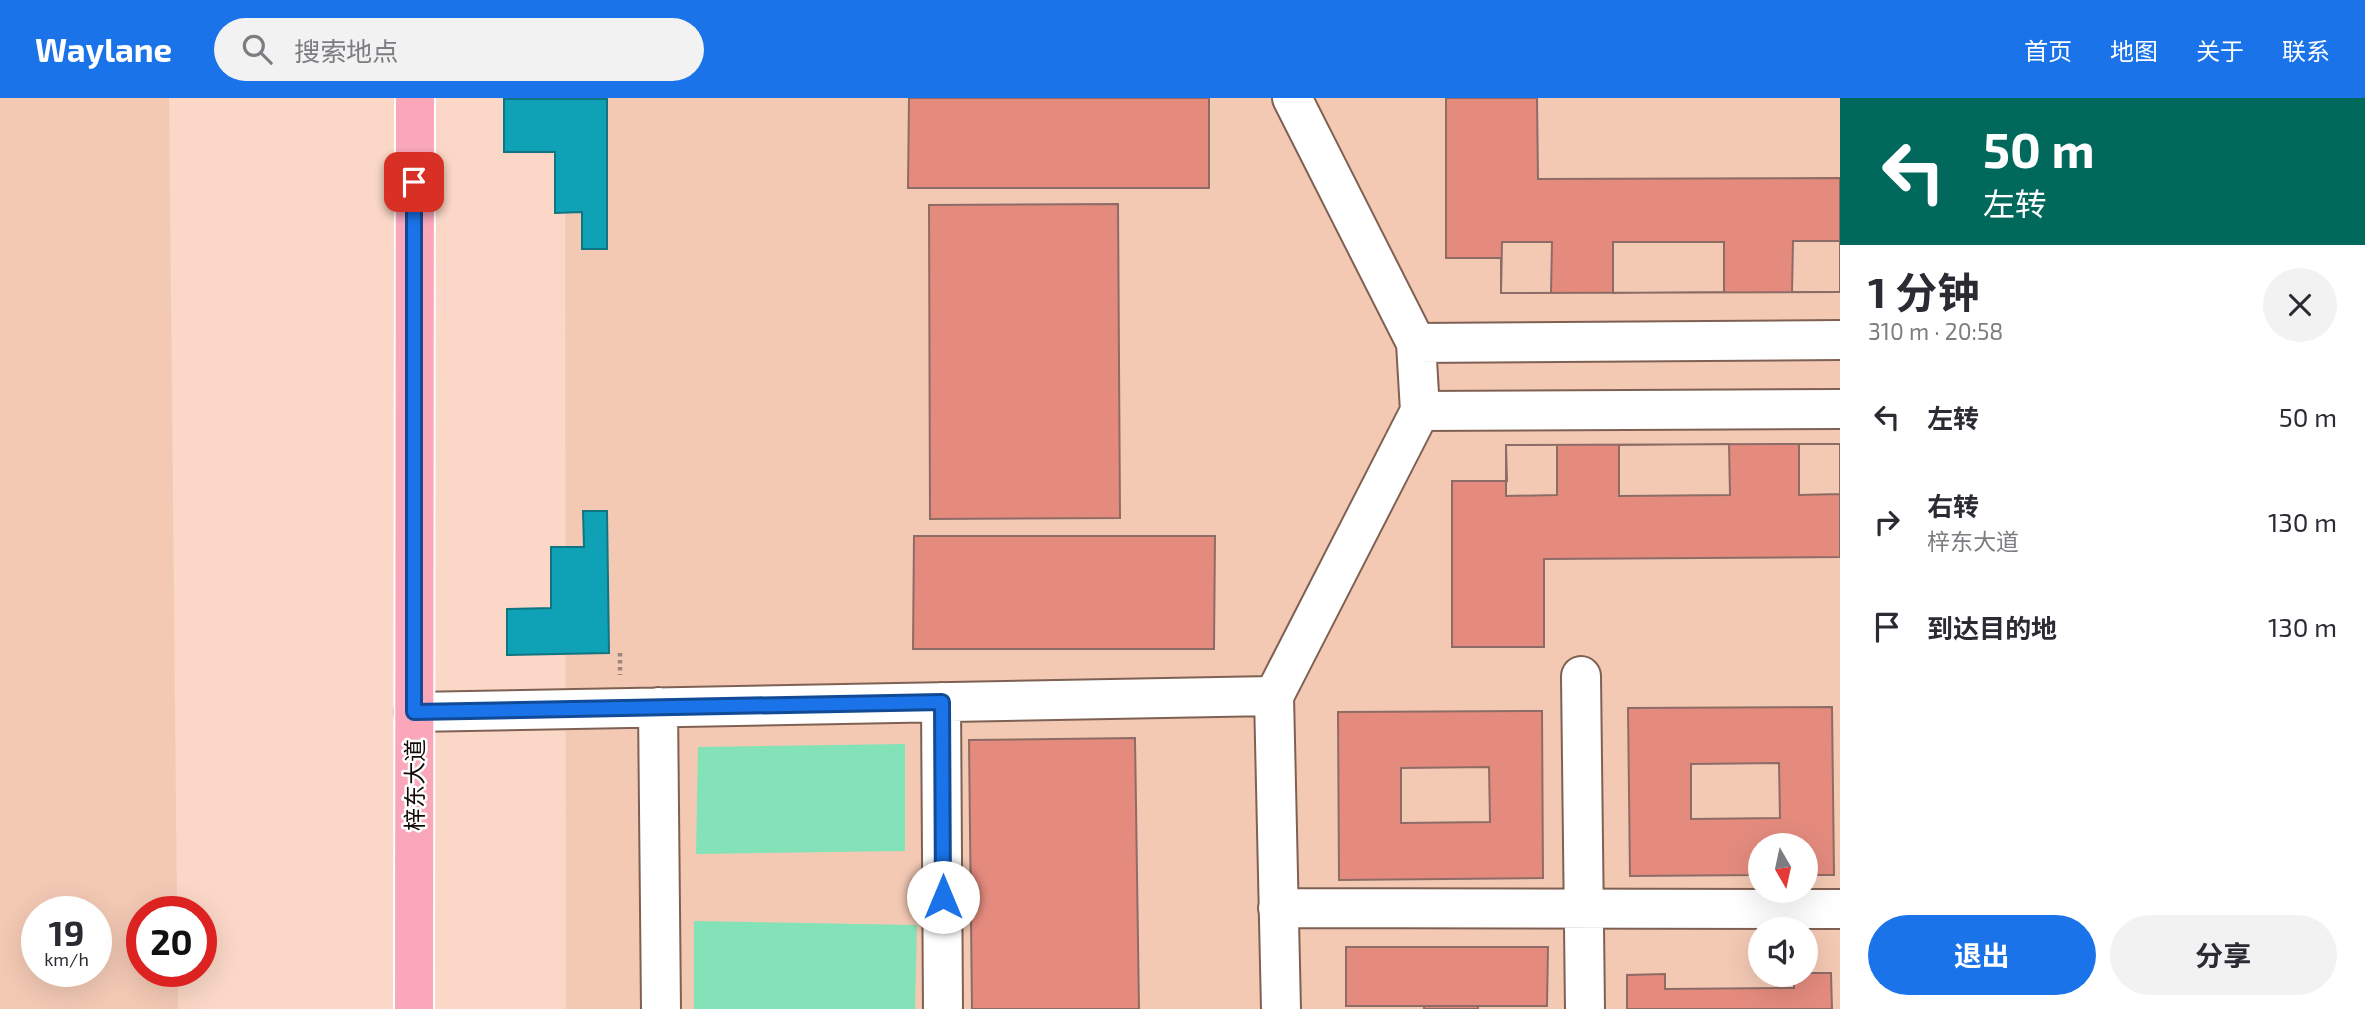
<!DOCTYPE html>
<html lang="zh">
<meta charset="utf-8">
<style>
:root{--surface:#fff;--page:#f2f2f3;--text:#2b2b33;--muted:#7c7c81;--accent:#1a73e8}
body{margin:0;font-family:"Exo 2","Noto Sans SC",sans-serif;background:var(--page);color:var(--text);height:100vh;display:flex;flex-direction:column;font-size:26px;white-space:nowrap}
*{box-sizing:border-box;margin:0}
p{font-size:23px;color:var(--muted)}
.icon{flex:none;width:38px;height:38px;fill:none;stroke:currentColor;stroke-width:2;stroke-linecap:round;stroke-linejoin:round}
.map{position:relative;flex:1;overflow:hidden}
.details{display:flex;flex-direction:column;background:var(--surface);width:525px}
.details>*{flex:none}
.top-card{background:#00695c;color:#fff;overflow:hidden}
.needle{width:46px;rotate:171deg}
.buttons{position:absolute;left:1748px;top:735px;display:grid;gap:14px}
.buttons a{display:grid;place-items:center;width:70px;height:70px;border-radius:50%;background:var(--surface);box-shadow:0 7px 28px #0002;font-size:35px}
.speed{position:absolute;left:21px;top:798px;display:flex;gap:14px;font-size:35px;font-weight:700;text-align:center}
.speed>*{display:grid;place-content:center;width:91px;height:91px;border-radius:50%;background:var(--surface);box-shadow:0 7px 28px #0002;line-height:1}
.speed small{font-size:18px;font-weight:400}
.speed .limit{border:10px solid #d22;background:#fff;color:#111}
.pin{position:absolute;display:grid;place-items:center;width:60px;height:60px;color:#fff;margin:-30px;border-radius:14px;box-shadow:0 4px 10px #0006}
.me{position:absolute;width:77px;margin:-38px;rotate:0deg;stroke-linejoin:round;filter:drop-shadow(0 0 5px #0008)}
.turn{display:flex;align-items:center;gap:24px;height:147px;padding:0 28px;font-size:32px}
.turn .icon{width:91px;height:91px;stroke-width:2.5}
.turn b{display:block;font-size:49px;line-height:60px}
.round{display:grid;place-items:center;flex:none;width:74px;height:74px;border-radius:37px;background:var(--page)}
.head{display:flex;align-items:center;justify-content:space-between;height:119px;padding:0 28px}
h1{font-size:42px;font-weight:700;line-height:52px}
.button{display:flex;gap:14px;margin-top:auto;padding:14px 28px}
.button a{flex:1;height:80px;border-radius:42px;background:var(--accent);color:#fff;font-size:28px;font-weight:700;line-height:80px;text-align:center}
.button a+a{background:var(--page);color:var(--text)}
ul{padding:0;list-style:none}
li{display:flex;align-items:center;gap:21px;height:105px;padding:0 28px}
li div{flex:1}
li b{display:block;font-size:26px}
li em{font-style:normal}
header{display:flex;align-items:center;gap:42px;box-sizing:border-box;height:98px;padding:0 35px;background:var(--accent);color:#fff}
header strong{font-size:33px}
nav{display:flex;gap:38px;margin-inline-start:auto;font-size:24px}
.search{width:490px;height:63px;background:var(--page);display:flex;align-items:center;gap:18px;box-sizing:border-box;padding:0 24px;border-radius:38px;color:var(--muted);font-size:26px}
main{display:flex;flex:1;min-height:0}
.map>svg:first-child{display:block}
.built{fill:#f3c9b4;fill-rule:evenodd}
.green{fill:#84e2b8}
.water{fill:#0fa2b6;stroke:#117481;stroke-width:2}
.building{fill:#e48b7e;stroke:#8e6c66;stroke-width:2;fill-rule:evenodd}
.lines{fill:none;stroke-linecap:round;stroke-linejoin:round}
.minor-casing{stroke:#7f6153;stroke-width:42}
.major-casing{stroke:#fff;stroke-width:42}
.path{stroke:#9f8679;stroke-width:4.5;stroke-dasharray:3.5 3.5;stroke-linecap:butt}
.minor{stroke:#fff;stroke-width:38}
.major{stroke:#faa7ba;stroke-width:38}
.route-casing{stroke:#114b97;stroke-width:18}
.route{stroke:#1a73e8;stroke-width:12}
.labels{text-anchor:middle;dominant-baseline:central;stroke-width:5;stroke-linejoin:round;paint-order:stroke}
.street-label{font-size:23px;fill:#150a05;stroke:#fff}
</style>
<header>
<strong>Waylane</strong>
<div class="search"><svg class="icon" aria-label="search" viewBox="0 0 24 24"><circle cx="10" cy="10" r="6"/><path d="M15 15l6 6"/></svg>搜索地点</div>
<nav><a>首页</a><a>地图</a><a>关于</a><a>联系</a></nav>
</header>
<main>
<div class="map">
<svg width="1840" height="911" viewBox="0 0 1840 911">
<rect width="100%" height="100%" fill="#fad7c6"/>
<path class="built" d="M0 0H169L177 814H142V873H178V911H0ZM37 814H96V873H37Z
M565 0H1840V911H566ZM1760 747H1806V793H1760ZM1760 831H1806V877H1760Z"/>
<path class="green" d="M905 646V753L696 756 698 649Z
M694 823 917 827 915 911H694Z"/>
<path class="water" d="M504 1H607V151H582V114L555 115V54H504Z
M583 413H607L609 555 507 557V511L551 510V449H584Z"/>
<path class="building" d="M909 0H1209V90H908Z
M1446 0H1537L1538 81 1840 80V194L1501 195V160H1446Z
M1118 106 1120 420 930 421 929 107Z
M1793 143H1840V194H1792Z
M1502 144H1552L1551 195H1501Z
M1613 144H1724V194L1613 195Z
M1729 346 1730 397 1619 398V347Z
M1799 346H1840V459L1544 461V549H1452V383H1507L1506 347Z
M1799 346H1840V396L1799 397Z
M1506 347H1557V397L1506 398Z
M914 438H1215L1214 551H913Z
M1832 609 1834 777H1806V747H1760V777L1630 778 1628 610ZM1779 665 1780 720 1691 721V666Z
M1542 613 1543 780 1339 782 1338 614ZM1489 669 1490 724 1401 725V670Z
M1135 640 1139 911H972L969 642Z
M1346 849H1548L1547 908H1346Z
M1806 875H1831L1832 911H1627V877L1665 876V891L1794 890V877Z
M1424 908H1478V911H1424Z"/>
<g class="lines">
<g class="minor-casing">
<path id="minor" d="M1416 245 1840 242
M1420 313 1840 311
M1581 578 1585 911
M941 604 943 911
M658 609 661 911
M414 614 1274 598
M1278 810 1840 811
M1281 911 1274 598 1420 313 1416 245 1292 0"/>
</g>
<g class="major-casing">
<path id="major" d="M414 911 415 0"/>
</g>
<path class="path" d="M620 555V577"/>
<use href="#minor" class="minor"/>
<use href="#major" class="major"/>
</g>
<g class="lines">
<g class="route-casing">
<path id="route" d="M414 84V614L942 604 943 799"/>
</g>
<use href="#route" class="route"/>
</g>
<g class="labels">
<g class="street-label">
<text transform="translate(414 687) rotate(-90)">梓东大道</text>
</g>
</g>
</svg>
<div class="buttons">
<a><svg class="needle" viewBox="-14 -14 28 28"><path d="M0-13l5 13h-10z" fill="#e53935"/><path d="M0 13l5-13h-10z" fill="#7c7c81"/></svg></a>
<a><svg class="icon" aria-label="sound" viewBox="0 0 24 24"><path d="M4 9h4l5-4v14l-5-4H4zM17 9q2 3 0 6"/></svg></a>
</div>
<div class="speed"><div>19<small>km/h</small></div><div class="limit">20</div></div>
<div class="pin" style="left:414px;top:84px;background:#d93025"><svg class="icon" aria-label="arrive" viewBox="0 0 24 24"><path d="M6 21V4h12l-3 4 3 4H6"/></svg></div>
<svg class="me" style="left:943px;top:799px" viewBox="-20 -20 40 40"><circle r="19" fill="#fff"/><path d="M0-13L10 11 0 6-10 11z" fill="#1a73e8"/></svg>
</div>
<section class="details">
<div class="top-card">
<div class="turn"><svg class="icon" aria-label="left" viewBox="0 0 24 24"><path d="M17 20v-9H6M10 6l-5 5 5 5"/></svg><div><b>50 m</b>左转</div></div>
</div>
<div class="head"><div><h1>1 分钟</h1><p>310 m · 20:58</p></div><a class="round"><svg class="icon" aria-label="close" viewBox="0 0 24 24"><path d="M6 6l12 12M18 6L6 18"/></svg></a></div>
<ul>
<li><svg class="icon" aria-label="left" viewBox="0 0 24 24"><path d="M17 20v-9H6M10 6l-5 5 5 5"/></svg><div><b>左转</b></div><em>50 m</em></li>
<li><svg class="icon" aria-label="right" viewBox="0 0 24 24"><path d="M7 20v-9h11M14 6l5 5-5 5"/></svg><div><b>右转</b><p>梓东大道</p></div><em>130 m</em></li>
<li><svg class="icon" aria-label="arrive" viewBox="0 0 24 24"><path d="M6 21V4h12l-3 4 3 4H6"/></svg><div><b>到达目的地</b></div><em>130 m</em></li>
</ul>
<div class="button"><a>退出</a><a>分享</a></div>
</section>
</main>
